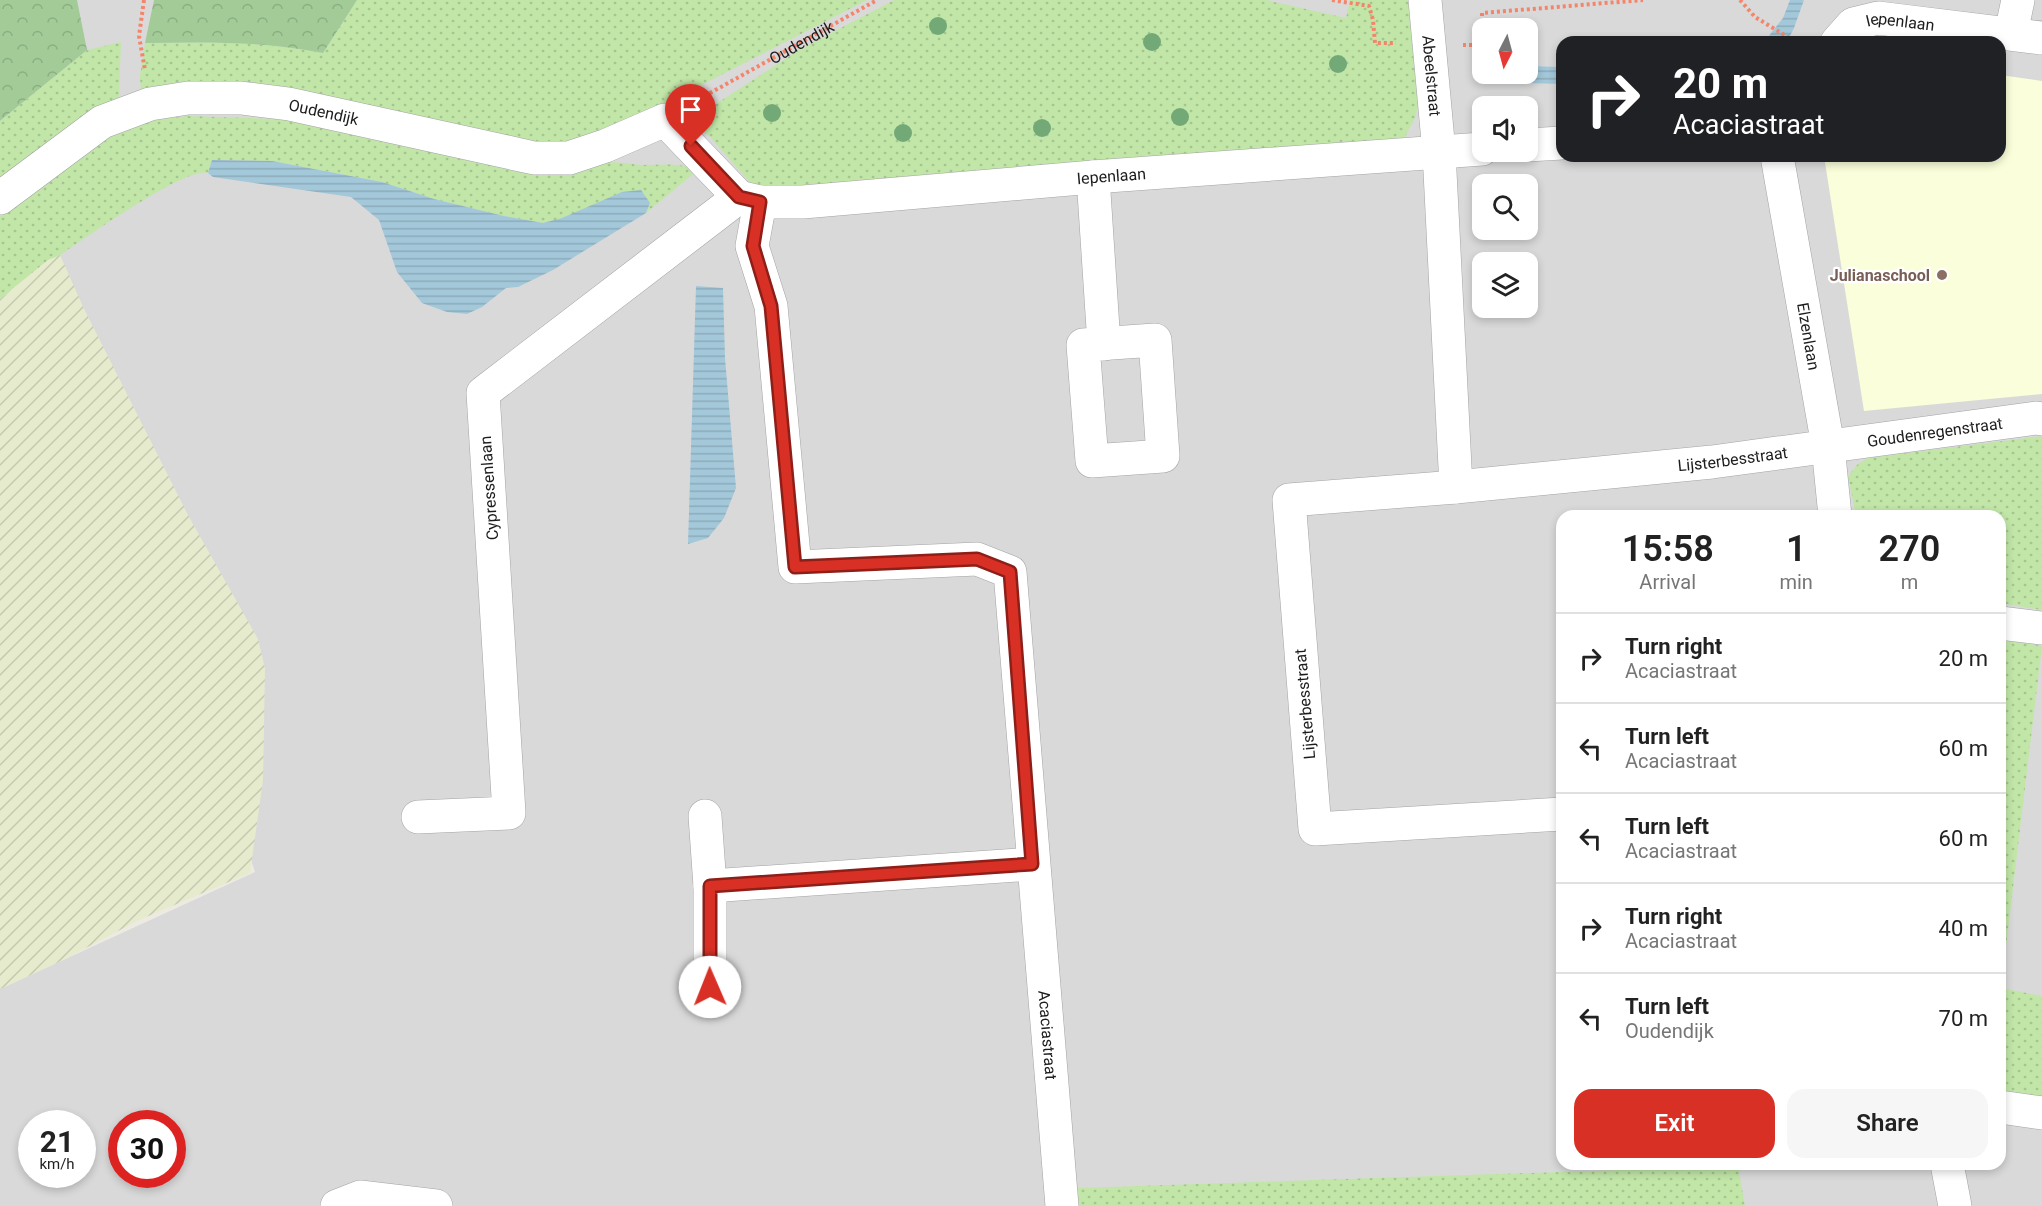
<!DOCTYPE html>
<style>
:root{--surface:#fff;--page:#f6f6f6;--text:#222;--muted:#767676;--line:#e0e0e0;--accent:#d93025}
body{margin:0;font-family:Roboto,sans-serif;background:var(--page);color:var(--text);height:100vh;display:flex;flex-direction:column;font-size:22px;white-space:nowrap}
*{box-sizing:border-box;margin:0}
p{font-size:20px;color:var(--muted)}
.icon{flex:none;width:33px;height:33px;fill:none;stroke:currentColor;stroke-width:2;stroke-linecap:round;stroke-linejoin:round}
.map{position:relative;flex:1;overflow:hidden}
.panel{position:absolute;left:1556px;top:510px;width:450px;height:660px;display:flex;flex-direction:column;background:var(--surface);border-radius:18px;box-shadow:0 3px 9px #0003}
.panel>*{flex:none}
.guide{position:absolute;left:1556px;top:36px;width:450px;height:126px;border-radius:18px;box-shadow:0 3px 9px #0003;background:#202124;color:#fff;overflow:hidden}
.needle{width:39px;rotate:186deg}
.tools{position:absolute;left:1472px;top:18px;display:grid;gap:12px}
.tools a{display:grid;place-items:center;width:66px;height:66px;border-radius:12px;background:var(--surface);box-shadow:0 3px 9px #0003;font-size:30px}
.speed{position:absolute;left:18px;top:1110px;display:flex;gap:12px;font-size:30px;font-weight:700;text-align:center}
.speed>*{display:grid;place-content:center;width:78px;height:78px;border-radius:50%;background:var(--surface);box-shadow:0 3px 9px #0003;line-height:1}
.speed small{font-size:15px;font-weight:400}
.speed .limit{border:9px solid #d22;background:#fff;color:#111}
.pin{position:absolute;display:grid;place-items:center;width:51px;height:51px;color:#fff;margin:-62px -26px;border-radius:50% 50% 50% 0;rotate:-45deg;box-shadow:0 0 6px #0007}
.pin .icon{rotate:45deg}
.me{position:absolute;width:66px;margin:-33px;rotate:359deg;stroke-linejoin:round;filter:drop-shadow(0 0 4px #0008)}
.turn{display:flex;align-items:center;gap:21px;height:126px;padding:0 18px;font-size:27px}
.turn .icon{width:78px;height:78px;stroke-width:2.5}
.turn b{display:block;font-size:42px;line-height:51px}
.eta{display:flex;justify-content:space-evenly;align-items:center;height:102px;text-align:center}
.eta b{font-size:36px;font-weight:600;line-height:42px}
.action{display:flex;gap:12px;margin-top:auto;padding:12px 18px}
.action a{flex:1;height:69px;border-radius:18px;background:var(--accent);color:#fff;font-size:24px;font-weight:600;line-height:69px;text-align:center}
.action a+a{background:var(--page);color:var(--text)}
ul{padding:0;list-style:none}
li{display:flex;align-items:center;gap:18px;height:90px;padding:0 18px;border-top:2px solid var(--line)}
li div{flex:1}
li b{display:block;font-size:22px}
li em{font-style:normal}
.map>svg:first-child{display:block}
.residential{fill:#dad9d9;fill-rule:evenodd}
.education{fill:#fafeda}
.farmland{fill:url(#farmland-furrows)}
.grass{fill:url(#grass-dots)}
.forest{fill:url(#forest-crowns)}
.water{fill:url(#water-rules)}
.lines{fill:none;stroke-linecap:round;stroke-linejoin:round}
.minor-casing{stroke:#a3a3a3;stroke-width:34}
.path{stroke:#f4856b;stroke-width:4;stroke-dasharray:3 3;stroke-linecap:butt}
.minor{stroke:#fff;stroke-width:33}
.tree{fill:#73a977}
.route-casing{stroke:#8d1f18;stroke-width:15}
.route{stroke:#d93025;stroke-width:10}
.education-dot{fill:#8d6e63;stroke:#fff;stroke-width:2}
.labels{text-anchor:middle;dominant-baseline:central;stroke-width:4.5;stroke-linejoin:round;paint-order:stroke}
.street-label{font-size:16px;fill:#1c1c1c;stroke:#fff}
.education-label{font-size:16px;font-weight:bold;fill:#785e54;stroke:#fff;text-anchor:end}
</style>
<div class="map">
<svg width="2042" height="1206" viewBox="0 0 2042 1206">
<defs>
<pattern id="farmland-furrows" width="10" height="10" patternUnits="userSpaceOnUse" patternTransform="scale(1.5)"><rect width="10" height="10" fill="#e6ebcd"/><path d="M-1 1l2-2M0 10L10 0M9 11l2-2" fill="none" stroke="#c5c9af"/></pattern>
<pattern id="grass-dots" width="8" height="8" patternUnits="userSpaceOnUse" patternTransform="scale(1.5)"><rect width="8" height="8" fill="#c1e6a8"/><path d="M2 2h.1M6 6h.1" fill="none" stroke="#a5c590" stroke-width="1.8" stroke-linecap="round"/></pattern>
<pattern id="forest-crowns" width="20" height="18" patternUnits="userSpaceOnUse" patternTransform="scale(1.5)"><rect width="20" height="18" fill="#a2cb97"/><path d="M2 6a3 3 0 1 1 6 0M12 15a3 3 0 1 1 6 0" fill="none" stroke="#8bae82"/></pattern>
<pattern id="water-rules" width="6" height="5" patternUnits="userSpaceOnUse" patternTransform="scale(1.5)"><rect width="6" height="5" fill="#a3c8d9"/><path d="M0 2.5h6" fill="none" stroke="#8cabba"/></pattern>
</defs>
<rect width="100%" height="100%" fill="#edeae1"/>
<path class="residential" d="M56 0H2042V1206H0V989L255 872 45 240ZM1482 28H1527V74H1482ZM1562 42H2000V156H1562ZM1482 106H1527V152H1482ZM1482 184H1527V230H1482ZM1482 262H1527V308H1482ZM1562 516H2000V1164H1562ZM32 1124H82V1174H32ZM122 1124H172V1174H122Z"/>
<path class="education" d="M2000 75 2042 81V394L1864 411 1824 156H2000Z"/>
<path class="farmland" d="M60 255 84 309 189 517 258 639 265 669 263 780 250 873 139 920 63 960 0 989V299L48 260Z"/>
<path class="grass" d="M357 0H867L620 127 585 138 550 146 141 93 140 76 145 43C205 42 264 41 323 53Z
M894 0H1266L1346 18 1350 0H1416L1419 104 1415 118 1405 137 1383 142 777 187 752 185 710 137C699 129 699 125 702 113L799 50Z
M121 42 119 98 0 185V121L87 50Z
M188 116 307 120 604 161C616 162 629 164 642 165 661 165 680 162 698 170L646 213 650 203 543 223 504 216 434 199 382 182 272 161 212 160 208 173C186 166 83 240 60 255L48 260 0 299V212L101 136 138 122Z
M2042 436V610L2000 603V516H1856L1848 476 1858 464 1868 458Z
M2000 639 2042 646 2001 988 2042 996V1103L2000 1098Z
M1738 1166 1745 1206H1079L1078 1188Z"/>
<path class="forest" d="M0 0H77L87 50 0 121Z
M154 0H357L323 53C264 41 205 42 145 43Z"/>
<path class="water" d="M1790 0H1804L1794 28 1787 42H1764L1783 18Z
M1527 66 1561 67V84L1493 82 1492 74H1527Z
M212 160 272 161 382 182 434 199 504 216 543 223 562 218 622 192 641 190 650 203 646 213 553 270 518 287 506 288 482 307 467 314 447 312 422 303 397 272 379 220 351 197 213 177 208 173Z
M696 286 723 288 725 358 736 488 724 518 708 538 688 544Z"/>
<g class="lines">
<g class="minor-casing">
<g id="minor">
<path id="s2" d="M1425 0 1439 152 1456 487"/>
<path d="M2011 33 2018 0"/>
<path id="s3" d="M1837 42 1853 24 1878 18 2042 38"/>
<path d="M1527 145 1562 143"/>
<path id="s4" d="M1777 156 1828 446 1835 516"/>
<path d="M1093 177 1104 344"/>
<path id="s5" d="M739 197 760 202H803L1093 177 1482 149"/>
<path id="s6" d="M0 198 102 122 150 104 188 98H241L289 104 534 158H569L605 146 665 120 739 197"/>
<path id="s7" d="M760 202 752 246 771 306 795 567 977 559 1010 572 1062 1206"/>
<path d="M1155 340 1163 456 1092 461 1083 345Z"/>
<path d="M2000 623 2042 628"/>
<path id="s8" d="M1562 814 1315 829 1289 500 1456 487 1712 462 2036 418 2042 419"/>
<path d="M705 816 710 886V987"/>
<path d="M418 817 509 813 483 393 739 197"/>
<path d="M710 886 1032 864"/>
<path d="M2000 1107 2042 1113"/>
<path d="M1947 1164 1955 1206"/>
<path d="M337 1206 360 1197 436 1206"/>
</g>
</g>
<g class="path">
<path d="M144 0 139 36 145 70"/>
<path d="M1332 0 1369 6 1373 20 1375 43H1396"/>
<path d="M1740 0 1755 17 1796 42"/>
<path d="M1482 28V13L1643 0"/>
<path d="M1463 45H1482"/>
<path id="s1" d="M694 102 877 0"/>
</g>
<use href="#minor" class="minor"/>
</g>
<g class="tree">
<circle cx="938" cy="26" r="9"/>
<circle cx="1152" cy="42" r="9"/>
<circle cx="1338" cy="64" r="9"/>
<circle cx="772" cy="113" r="9"/>
<circle cx="1180" cy="117" r="9"/>
<circle cx="1042" cy="128" r="9"/>
<circle cx="903" cy="133" r="9"/>
</g>
<g class="lines">
<g class="route-casing">
<path id="route" d="M691 146 739 197 760 202 753 246 771 306 795 567 977 559 1010 572 1032 864 710 886V987"/>
</g>
<use href="#route" class="route"/>
</g>
<circle class="education-dot" cx="1942" cy="275" r="6"/>
<g class="labels">
<g class="street-label">
<text stroke="none"><textPath href="#s3" startOffset="72">Iepenlaan</textPath></text>
<text stroke="none"><textPath href="#s1" startOffset="123">Oudendijk</textPath></text>
<text stroke="none"><textPath href="#s2" startOffset="76">Abeelstraat</textPath></text>
<text stroke="none"><textPath href="#s6" startOffset="354">Oudendijk</textPath></text>
<text stroke="none"><textPath href="#s5" startOffset="374">Iepenlaan</textPath></text>
<text stroke="none"><textPath href="#s4" startOffset="183">Elzenlaan</textPath></text>
<text stroke="none"><textPath href="#s8" startOffset="1227">Goudenregenstraat</textPath></text>
<text stroke="none"><textPath href="#s8" startOffset="1023">Lijsterbesstraat</textPath></text>
<text transform="translate(489 488) rotate(-94)">Cypressenlaan</text>
<text transform="translate(1305 704) rotate(-95)">Lijsterbesstraat</text>
<text stroke="none"><textPath href="#s7" startOffset="1052">Acaciastraat</textPath></text>
</g>
<g class="education-label">
<text x="1930" y="275">Julianaschool</text>
</g>
</g>
</svg>
<div class="tools">
<a><svg class="needle" viewBox="-14 -14 28 28"><path d="M0-13l5 13h-10z" fill="#e53935"/><path d="M0 13l5-13h-10z" fill="#767676"/></svg></a>
<a><svg class="icon" aria-label="sound" viewBox="0 0 24 24"><path d="M4 9h4l5-4v14l-5-4H4zM17 9q2 3 0 6"/></svg></a>
<a><svg class="icon" aria-label="search" viewBox="0 0 24 24"><circle cx="10" cy="10" r="6"/><path d="M15 15l6 6"/></svg></a>
<a><svg class="icon" aria-label="layers" viewBox="0 0 24 24"><path d="M12 4l9 5-9 5-9-5zM3 14l9 5 9-5"/></svg></a>
</div>
<div class="speed"><div>21<small>km/h</small></div><div class="limit">30</div></div>
<div class="pin" style="left:691px;top:146px;background:#d93025"><svg class="icon" aria-label="arrive" viewBox="0 0 24 24"><path d="M6 21V4h12l-3 4 3 4H6"/></svg></div>
<svg class="me" style="left:710px;top:987px" viewBox="-20 -20 40 40"><circle r="19" fill="#fff"/><path d="M0-13L10 11 0 6-10 11z" fill="#d93025"/></svg>
<div class="guide">
<div class="turn"><svg class="icon" aria-label="right" viewBox="0 0 24 24"><path d="M7 20v-9h11M14 6l5 5-5 5"/></svg><div><b>20 m</b>Acaciastraat</div></div>
</div>
<section class="panel">
<div class="eta">
<div><b>15:58</b><p>Arrival</p></div>
<div><b>1</b><p>min</p></div>
<div><b>270</b><p>m</p></div>
</div>
<ul>
<li><svg class="icon" aria-label="right" viewBox="0 0 24 24"><path d="M7 20v-9h11M14 6l5 5-5 5"/></svg><div><b>Turn right</b><p>Acaciastraat</p></div><em>20 m</em></li>
<li><svg class="icon" aria-label="left" viewBox="0 0 24 24"><path d="M17 20v-9H6M10 6l-5 5 5 5"/></svg><div><b>Turn left</b><p>Acaciastraat</p></div><em>60 m</em></li>
<li><svg class="icon" aria-label="left" viewBox="0 0 24 24"><path d="M17 20v-9H6M10 6l-5 5 5 5"/></svg><div><b>Turn left</b><p>Acaciastraat</p></div><em>60 m</em></li>
<li><svg class="icon" aria-label="right" viewBox="0 0 24 24"><path d="M7 20v-9h11M14 6l5 5-5 5"/></svg><div><b>Turn right</b><p>Acaciastraat</p></div><em>40 m</em></li>
<li><svg class="icon" aria-label="left" viewBox="0 0 24 24"><path d="M17 20v-9H6M10 6l-5 5 5 5"/></svg><div><b>Turn left</b><p>Oudendijk</p></div><em>70 m</em></li>
</ul>
<div class="action"><a>Exit</a><a>Share</a></div>
</section>
</div>
